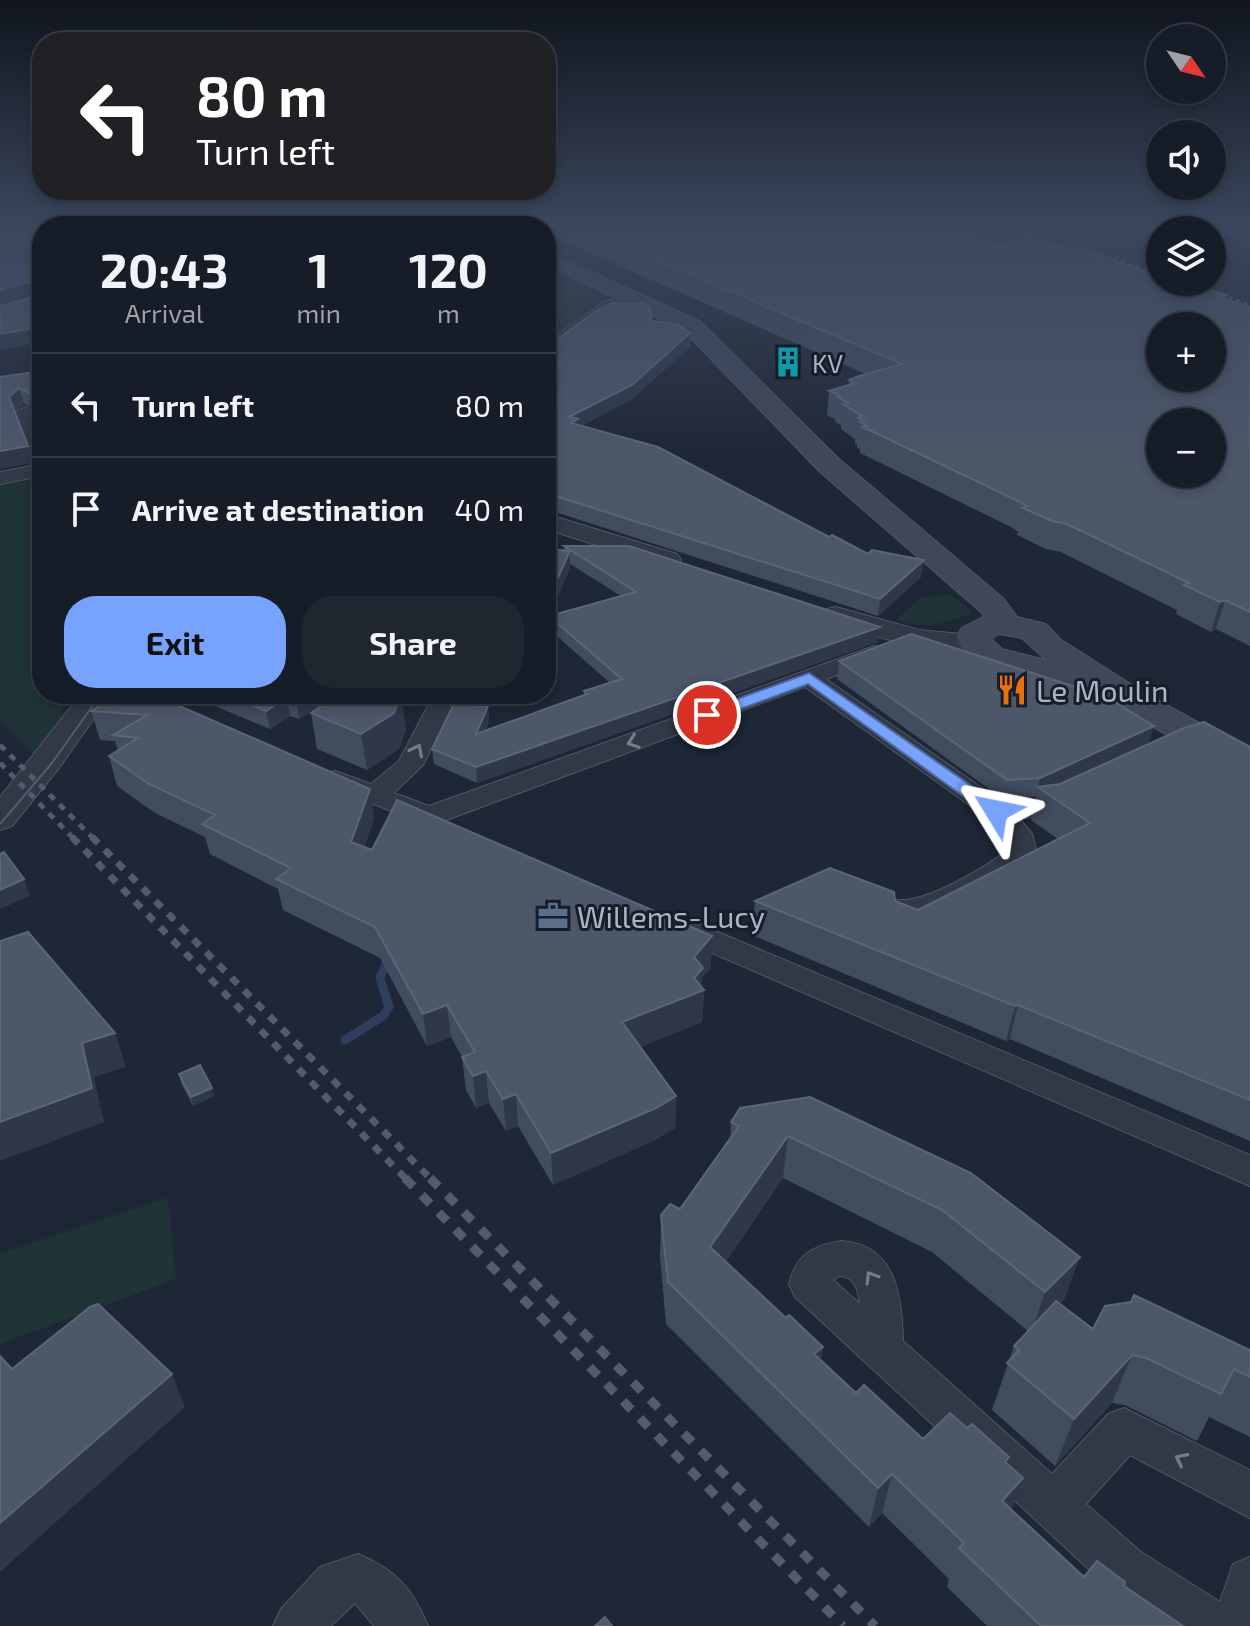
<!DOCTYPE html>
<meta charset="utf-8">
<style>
:root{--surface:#161d28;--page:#1f2630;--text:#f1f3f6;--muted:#9ea2a8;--line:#353b45;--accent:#78a3fc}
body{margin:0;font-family:"Exo 2",sans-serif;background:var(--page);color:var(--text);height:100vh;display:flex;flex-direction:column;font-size:30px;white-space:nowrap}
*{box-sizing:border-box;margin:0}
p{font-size:26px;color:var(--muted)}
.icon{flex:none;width:44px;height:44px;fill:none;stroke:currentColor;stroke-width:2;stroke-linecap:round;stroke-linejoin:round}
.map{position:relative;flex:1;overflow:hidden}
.sheet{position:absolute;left:32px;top:216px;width:524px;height:488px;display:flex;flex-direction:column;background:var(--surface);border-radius:32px;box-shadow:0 4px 12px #0003,0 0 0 2px var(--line)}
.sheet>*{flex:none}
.hud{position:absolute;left:32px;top:32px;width:524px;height:168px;border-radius:32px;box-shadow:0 4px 12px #0003,0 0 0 2px var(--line);background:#202124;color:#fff;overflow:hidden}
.needle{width:52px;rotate:125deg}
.controls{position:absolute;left:1146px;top:24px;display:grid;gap:16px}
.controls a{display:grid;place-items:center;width:80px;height:80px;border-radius:50%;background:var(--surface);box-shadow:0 4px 12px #0003,0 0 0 2px var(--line);font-size:40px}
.pin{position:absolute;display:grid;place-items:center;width:68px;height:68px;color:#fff;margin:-34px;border:4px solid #fff;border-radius:50%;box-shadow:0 2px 8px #0007}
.me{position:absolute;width:88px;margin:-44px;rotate:305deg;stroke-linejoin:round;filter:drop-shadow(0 0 6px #0008)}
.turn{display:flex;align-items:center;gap:28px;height:168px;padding:0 32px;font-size:36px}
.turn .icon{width:104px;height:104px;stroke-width:2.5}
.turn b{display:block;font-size:56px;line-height:68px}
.eta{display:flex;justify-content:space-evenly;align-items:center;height:136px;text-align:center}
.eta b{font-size:48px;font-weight:700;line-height:56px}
.cta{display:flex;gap:16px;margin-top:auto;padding:16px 32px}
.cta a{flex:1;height:92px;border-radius:32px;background:var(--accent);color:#111;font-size:32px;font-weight:700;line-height:92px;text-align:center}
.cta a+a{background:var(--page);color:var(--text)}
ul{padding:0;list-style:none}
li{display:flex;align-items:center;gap:24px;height:104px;padding:0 32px;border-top:2px solid var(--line)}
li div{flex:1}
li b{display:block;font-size:30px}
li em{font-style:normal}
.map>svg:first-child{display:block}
.green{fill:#203337}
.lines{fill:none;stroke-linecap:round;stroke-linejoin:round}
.stream{stroke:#2e3e5c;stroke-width:9}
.minor-casing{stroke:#4f5665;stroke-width:2}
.tertiary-casing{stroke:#4f5665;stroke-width:2}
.secondary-casing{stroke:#4f5665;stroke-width:2}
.minor{fill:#313946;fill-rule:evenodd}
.tertiary{fill:#313946;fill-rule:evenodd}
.secondary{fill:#3f4759;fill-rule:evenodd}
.tram{stroke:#535c6e;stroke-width:2}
.rail-far3{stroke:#535c6e;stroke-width:3;stroke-dasharray:4 4;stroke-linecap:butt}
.rail-far2{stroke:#535c6e;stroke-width:5;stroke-dasharray:7 7;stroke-linecap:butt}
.rail-far1{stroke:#535c6e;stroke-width:7;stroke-dasharray:9 9;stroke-linecap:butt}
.rail{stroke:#535c6e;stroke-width:9;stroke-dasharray:12 12;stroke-linecap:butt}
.wall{fill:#424c5f;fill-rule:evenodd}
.shaded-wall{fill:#2f384a}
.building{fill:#4d576a;stroke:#5c6578;stroke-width:2;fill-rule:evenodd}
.oneway{stroke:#747c8b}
.route{fill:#78a3fc;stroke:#4e6aa4;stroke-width:2}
.labels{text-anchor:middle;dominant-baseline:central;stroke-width:6;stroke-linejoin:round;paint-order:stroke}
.far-poi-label{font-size:26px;fill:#abb3c4;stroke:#171e2a;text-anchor:start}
.poi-label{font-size:30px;fill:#abb3c4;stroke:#171e2a;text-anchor:start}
</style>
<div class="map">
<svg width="1250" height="1626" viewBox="0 0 1250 1626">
<rect width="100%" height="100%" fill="#1e2736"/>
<path class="green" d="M546 267 608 294 546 342Z
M42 477V694H68L61 705 62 713 72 715 38 759 0 721V485Z
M950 594 972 612 971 614C942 624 926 630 896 620L921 598Z
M168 1198 176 1279 0 1344V1254Z"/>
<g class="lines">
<path class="stream" d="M345 1040 383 1016 389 1007 380 978 388 960"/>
<g class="minor-casing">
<path id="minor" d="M634 293 641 297 639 300 611 309 546 356V343L601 303Z
M25 407C48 414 42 457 42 476L0 484V472L41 464 33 459 16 412Z
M874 646 882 648 886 653 882 658 826 679 1002 802 1036 800 1068 787 1078 789 1082 795C1069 814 1039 817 1019 818L1032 834 1037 852C1018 881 939 919 904 921 892 922 879 917 867 913L863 906 867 899C881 895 891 901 905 900 933 898 985 868 1007 850L1004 836 986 817 805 687 430 826 325 785 321 779 325 773 335 771 371 784 399 761 434 694H458L423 765 394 793 429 806Z
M677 915 1250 1155V1186L666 933 662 926 666 919Z
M841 1241C896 1244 902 1297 903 1341L1052 1474 1108 1414 1124 1408 1250 1470V1518L1130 1455 1086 1504 1141 1552 1220 1602 1233 1564 1250 1557V1626H1168L1107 1586 795 1297 789 1284C796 1255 812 1246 841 1241ZM839 1276C855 1276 858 1290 860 1304L833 1280Z
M358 1554C396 1570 412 1588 428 1626H374L355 1603 331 1626H273L281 1609 320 1567Z"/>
</g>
<g class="tertiary-casing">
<path id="tertiary" d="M546 514 677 554 681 560 677 566 668 568 546 529Z
M836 607 919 630 984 636 988 642 984 648C937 660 872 634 826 621L822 615 826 609Z
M81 694H111L59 768 12 826 0 830V797Z"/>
</g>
<g class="secondary-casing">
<path id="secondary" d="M546 251 701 322 839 459 1004 599 1017 617 1046 624 1060 639 1143 692 1250 751V778L1236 775C1176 741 1117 701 1050 682 1021 673 962 672 957 635L962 628 984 617 981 612 819 471 685 332 546 264ZM999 634 1022 638 1046 660 1002 649 991 639Z"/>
</g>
<use href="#minor" class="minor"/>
<use href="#tertiary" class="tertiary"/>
<use href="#secondary" class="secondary"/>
<path class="tram" d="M0 824 52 763 101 694"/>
<path class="rail-far3" d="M1010 229 1084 255
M1062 229 1096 241
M1076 245 1160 274
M1183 282 1250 305"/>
<path class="rail-far2" d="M0 745 94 839
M0 763 74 839"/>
<path class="rail-far1" d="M72 837 407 1180
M92 837 432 1180"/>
<path class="rail" d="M405 1178 843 1626
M430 1178 875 1626"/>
</g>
<path class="wall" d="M0 229H42V350L0 267Z
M555 229H950L1000 245 1064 249 1227 295 1226 299 1250 307V646L1216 629 1211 632 1176 614 1177 610 1061 552 1046 549 1017 535 1018 532 1013 528 860 453V449L857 448V444L855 443V439L841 429V425L835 422V419L827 415 829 391 849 385V380L866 374 560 240V232Z
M652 321 690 333V347L632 399 581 426 921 577 878 616 546 509V348Z
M42 371V453L41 448 40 416 34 409 24 404 15 412 28 446 33 463 0 377Z
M564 546 878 642 477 783 434 764 432 749 488 706 489 722 485 730 584 696V691L610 683 550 630 549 616 546 623V549L564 550ZM570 564 621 596 549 616 570 568Z
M839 661 1149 744 1250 747V1141L1010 1039 1006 1041 752 935 755 901H895L918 910 1058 839 1031 820 1036 797 1003 799 837 679Z
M120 694 370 789 374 819 364 847 711 968 702 977V988L704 990 702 1022 640 1047 676 1096 675 1128 655 1140 553 1185 518 1126 506 1131 489 1103 476 1108 466 1090 462 1057 451 1037 427 1046 380 958 283 910 278 889 210 854 205 837 155 813 117 786 109 756 118 751 115 741 100 740 91 711Z
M186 694H319L321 705 299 719 290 716 270 729Z
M311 713 406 728 399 749 367 770 317 749Z
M179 1074 214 1096 193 1106 181 1083Z
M810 1097 1065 1298 1060 1304 1093 1329 1250 1350V1437L1209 1417 1197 1441 1125 1405 1112 1403 1055 1466 992 1410 1014 1346 1028 1331 932 1252 783 1178 726 1261 786 1318 823 1347 821 1361 856 1393 923 1439 1007 1464 1011 1510 1084 1577 1124 1586 1183 1626H987L947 1587 949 1579 882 1513 869 1527 666 1324 660 1257 661 1215 680 1209 730 1140 731 1122Z"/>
<path class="shaded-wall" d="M38 280 41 294 0 305V290Z
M34 328 38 343 0 350V334Z
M690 333V347L632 399 578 427V434L569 417Z
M19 388 24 404 13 413 9 397Z
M28 446 33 463 0 469V451Z
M570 551V568L546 623V604Z
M924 560 921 577 878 616 880 599Z
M1225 600 1216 629 1211 632 1220 602Z
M880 627 878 642 477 783 476 767Z
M306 694H319L321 705 299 719 296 701Z
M401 694 406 728 399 749 367 770 361 734Z
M287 697 290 716 270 729 266 711Z
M488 706 489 722 477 749 476 734Z
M1154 726 1149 744 1046 792 1038 787 1035 797 1040 778Z
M370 789 374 819 356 872 351 842Z
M24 879 30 896 0 909V890Z
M712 936 711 968 702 977V990H704L702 1022 622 1054V1022L694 957Z
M447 1005 451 1037 427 1046 423 1014Z
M1018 1005 1010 1039 1006 1041 1015 1006Z
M115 1033 126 1067 94 1077 104 1122 0 1161V1122L82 1043Z
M486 1071 489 1103 476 1108 473 1076Z
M212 1088 214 1096 193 1106 191 1097Z
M516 1094 518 1126 506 1131 503 1099Z
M676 1096 675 1128 655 1140 553 1185 551 1153Z
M788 1136 783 1178 707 1288 710 1247Z
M1080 1257 1065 1298 1031 1334 1045 1292Z
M823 1347 816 1388 814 1354Z
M1132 1355 1112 1403 1055 1466 1074 1419Z
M172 1374 185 1407 0 1572V1523Z
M892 1474 882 1513 869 1527 878 1488Z
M1023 1478 1009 1518 1002 1501Z"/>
<path class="building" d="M0 229H42V342L34 328 0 334V306L41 295V283L38 280 0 290V267L39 266 42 263 41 253 0 254Z
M582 229H950L1000 245 1028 238 1064 249 1070 247 1160 275V282H1184L1227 295 1219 297 1250 307V612L1225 600 1220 602 1184 585 1189 583 1067 524 1052 521 1023 508 1027 506 1018 501 863 427 867 426 860 422 865 421 858 418 862 416 843 404 848 403 837 397 841 396 829 391 855 383 849 380 856 377 902 364ZM1160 326H1212V378H1160ZM1160 422H1212V474H1160Z
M612 303 644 304 649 307 652 321 678 325 690 333 632 385 569 417 578 419 571 423 658 447 829 537 832 535 868 554 872 550 924 560 880 599 546 493V374L560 364 546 362V348L594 312Z
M42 371V448H41V420L36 401 29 393 19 388 9 397 28 446 0 451V377Z
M564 546H629L880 627 476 767 432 749 454 704 488 706 476 734 587 694 584 691 622 679 549 616 636 592Z
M546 549 570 551 546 604Z
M911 634 1107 697 1154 726 1040 778 1007 780 839 661Z
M120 694H152L370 789 351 842 372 850 397 800 712 936 694 957 703 968 694 978 704 990 622 1022 676 1096 656 1108 551 1153 516 1094 503 1099 486 1071 473 1076 462 1057 475 1052 447 1005 423 1014 375 927 276 879 291 868 202 824 215 815 147 783 109 756 138 738 113 735 147 715 91 711Z
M226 694H306L296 701 287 697 266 711Z
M339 694 355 700 363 694H401L394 713 361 734 311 713Z
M1204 722 1250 747V1100L1018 1005 1015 1006 755 901 830 868 894 892 895 901 918 910 1090 823 1038 787 1060 784 1184 728Z
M4 852 24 879 0 890V854Z
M28 932 115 1033 82 1043 92 1088 0 1122V941Z
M200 1065 212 1088 191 1097 179 1074Z
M810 1097 971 1173 1080 1257 1045 1292 942 1210 788 1136 710 1247 786 1318 789 1315 823 1347 814 1354 856 1393 864 1385 923 1439 950 1413 967 1428 972 1424 1009 1457 1005 1462 1023 1478 1002 1501 1084 1577 1097 1561 1125 1582 1124 1586 1183 1626H1041L959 1548 964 1543 892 1474 878 1488 668 1282 661 1215 670 1204 680 1209 739 1126 731 1122 740 1108Z
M1134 1295 1250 1350V1377L1234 1369 1221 1394 1146 1358 1132 1355 1074 1419 1007 1363 1019 1350 1014 1346 1056 1301 1093 1329 1105 1306 1131 1302Z
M98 1304 172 1374 0 1523V1356L12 1369 90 1307Z
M605 1617 612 1626H595Z"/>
<defs><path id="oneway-chevron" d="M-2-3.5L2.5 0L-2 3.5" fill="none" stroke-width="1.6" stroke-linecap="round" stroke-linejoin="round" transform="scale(2)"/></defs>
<g class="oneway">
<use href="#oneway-chevron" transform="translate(633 742) rotate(160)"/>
<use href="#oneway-chevron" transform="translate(417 750) rotate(-63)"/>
<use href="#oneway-chevron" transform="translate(871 1277) rotate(-122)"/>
<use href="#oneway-chevron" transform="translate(1181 1459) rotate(-153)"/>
</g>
<linearGradient id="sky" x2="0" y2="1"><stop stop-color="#10151e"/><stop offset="0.5" stop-color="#3b475d"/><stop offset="1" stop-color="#3b475d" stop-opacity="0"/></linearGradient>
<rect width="1250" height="457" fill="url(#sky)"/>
<path class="route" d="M809 673 1002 807 1005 811 1002 815H989L808 684 713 719 707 720 699 715 701 712Z"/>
<defs>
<g id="building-bare" transform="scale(2.4)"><path d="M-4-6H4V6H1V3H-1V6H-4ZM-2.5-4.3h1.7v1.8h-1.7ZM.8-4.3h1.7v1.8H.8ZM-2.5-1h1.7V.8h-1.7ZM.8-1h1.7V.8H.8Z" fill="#0f9aa8" stroke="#171e2a" stroke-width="2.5" paint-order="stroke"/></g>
<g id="restaurant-bare" transform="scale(2.4)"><path d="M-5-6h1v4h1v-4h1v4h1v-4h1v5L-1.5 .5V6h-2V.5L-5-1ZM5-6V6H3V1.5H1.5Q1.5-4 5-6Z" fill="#e8710a" stroke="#171e2a" stroke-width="2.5" paint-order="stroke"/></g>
<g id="office-bare" transform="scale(2.4)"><path d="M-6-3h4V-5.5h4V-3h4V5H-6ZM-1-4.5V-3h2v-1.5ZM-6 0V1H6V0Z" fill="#5c6f8a" stroke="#171e2a" stroke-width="2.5" paint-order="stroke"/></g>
</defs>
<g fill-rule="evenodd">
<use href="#building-bare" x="788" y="362"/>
<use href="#restaurant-bare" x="1012" y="690"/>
<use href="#office-bare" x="553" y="916"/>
</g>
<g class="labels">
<g class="far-poi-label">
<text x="812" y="362">KV</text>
</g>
<g class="poi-label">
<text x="1036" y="690">Le Moulin</text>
<text x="577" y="916">Willems-Lucy</text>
</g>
</g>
</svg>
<div class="controls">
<a><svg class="needle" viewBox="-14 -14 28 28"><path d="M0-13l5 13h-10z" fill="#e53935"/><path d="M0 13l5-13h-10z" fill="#9ea2a8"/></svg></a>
<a><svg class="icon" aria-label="sound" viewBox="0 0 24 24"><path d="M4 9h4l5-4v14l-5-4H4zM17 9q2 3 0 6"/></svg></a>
<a><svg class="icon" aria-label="layers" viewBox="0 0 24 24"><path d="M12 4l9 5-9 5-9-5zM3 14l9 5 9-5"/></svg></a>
<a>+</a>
<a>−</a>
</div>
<div class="pin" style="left:707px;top:715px;background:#d93025"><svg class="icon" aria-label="arrive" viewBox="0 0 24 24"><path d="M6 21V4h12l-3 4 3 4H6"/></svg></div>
<svg class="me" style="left:996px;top:811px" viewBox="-20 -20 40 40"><path d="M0-17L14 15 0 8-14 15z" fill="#78a3fc" stroke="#fff" stroke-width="4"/></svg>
<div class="hud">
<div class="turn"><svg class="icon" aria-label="left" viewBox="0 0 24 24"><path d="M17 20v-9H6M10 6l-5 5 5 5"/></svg><div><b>80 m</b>Turn left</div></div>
</div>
<section class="sheet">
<div class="eta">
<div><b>20:43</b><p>Arrival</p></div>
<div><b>1</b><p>min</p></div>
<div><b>120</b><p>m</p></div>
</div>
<ul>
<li><svg class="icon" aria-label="left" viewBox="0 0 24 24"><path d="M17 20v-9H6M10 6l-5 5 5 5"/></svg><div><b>Turn left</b></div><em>80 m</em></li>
<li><svg class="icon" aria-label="arrive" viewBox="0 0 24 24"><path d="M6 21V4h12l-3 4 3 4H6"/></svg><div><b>Arrive at destination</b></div><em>40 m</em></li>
</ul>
<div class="cta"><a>Exit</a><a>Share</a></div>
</section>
</div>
